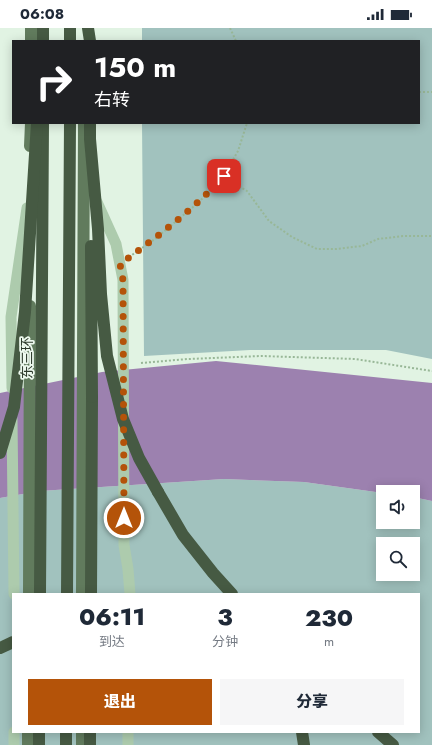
<!DOCTYPE html>
<html lang="zh">
<meta charset="utf-8">
<style>
:root{--surface:#fff;--page:#f6f6f7;--text:#1f2937;--muted:#747a83;--accent:#b45309}
body{margin:0;font-family:Jost,"Noto Sans SC",sans-serif;background:var(--page);color:var(--text);height:100vh;display:flex;flex-direction:column;font-size:15px;white-space:nowrap}
*{box-sizing:border-box;margin:0}
p{font-size:13px;color:var(--muted)}
.icon{flex:none;width:22px;height:22px;fill:none;stroke:currentColor;stroke-width:2;stroke-linecap:round;stroke-linejoin:round}
.map{position:relative;flex:1;overflow:hidden}
.panel{position:absolute;left:12px;top:565px;width:408px;height:140px;display:flex;flex-direction:column;background:var(--surface);border-radius:0px;box-shadow:0 2px 10px #0003}
.panel>*{flex:none}
.banner{position:absolute;left:12px;top:12px;width:408px;height:84px;border-radius:0px;box-shadow:0 2px 10px #0003;background:#202124;color:#fff;overflow:hidden}
.controls{position:absolute;left:376px;top:457px;display:grid;gap:8px}
.controls a{display:grid;place-items:center;width:44px;height:44px;border-radius:0px;background:var(--surface);box-shadow:0 2px 10px #0003;font-size:20px}
.pin{position:absolute;display:grid;place-items:center;width:34px;height:34px;color:#fff;margin:-17px;border-radius:8px;box-shadow:0 2px 6px #0006}
.me{position:absolute;width:44px;margin:-22px;rotate:0deg;stroke-linejoin:round;filter:drop-shadow(0 0 3px #0008)}
.turn{display:flex;align-items:center;gap:14px;height:84px;padding:0 16px;font-size:18px}
.turn .icon{width:52px;height:52px;stroke-width:2.5}
.turn b{display:block;font-size:28px;line-height:34px}
.eta{display:flex;justify-content:space-evenly;align-items:center;height:68px;text-align:center}
.eta b{font-size:24px;font-weight:800;line-height:28px}
.primary-button{display:flex;gap:8px;margin-top:auto;padding:8px 16px}
.primary-button a{flex:1;height:46px;border-radius:0px;background:var(--accent);color:#fff;font-size:16px;font-weight:800;line-height:46px;text-align:center}
.primary-button a+a{background:var(--page);color:var(--text)}
.status{display:flex;justify-content:space-between;align-items:center;height:28px;padding:0 20px;background:var(--surface);direction:ltr}
.status svg{height:11px;fill:currentColor}
.map>svg:first-child{display:block}
.green{fill:#a1c2be;fill-rule:evenodd}
.water{fill:#9c81af}
.lines{fill:none;stroke-linecap:round;stroke-linejoin:round}
.path{stroke:#98b797;stroke-width:2;stroke-dasharray:2 2;stroke-linecap:butt}
.minor{stroke:#adcbad;stroke-width:11}
.major{stroke:#617b5d;stroke-width:12}
.highway{stroke:#465a43;stroke-width:12}
.highway-bridge{stroke:#465a43;stroke-width:12}
.route{stroke:#b45309;stroke-width:7;stroke-dasharray:0 12.6}
.labels{text-anchor:middle;dominant-baseline:central;stroke-width:3.5;stroke-linejoin:round;paint-order:stroke}
.street-label{font-size:14px;fill:#2d3a2b;stroke:#eefaef}
</style>
<div class="status"><b>06:08</b><svg viewBox="0 0 49 12"><path d="M0 12V9h3v3zM5 12V6h3v6zM10 12V3h3v9zM15 12V0h3v12zM26 1h20v11H26zM47 4h2v5h-2z"/></svg></div>
<div class="map">
<svg width="432" height="717" viewBox="0 0 432 717">
<rect width="100%" height="100%" fill="#e1f3e3"/>
<path class="green" d="M142 0H432V331L386 322H250L144 328 142 95H419V13H142Z
M224 451 304 454 383 465V494H413V469L432 473V717H0V470L40 463ZM383 516H413V546H383ZM13 566H419V704H13Z"/>
<path class="water" d="M216 333 432 355V473L413 469V464L383 465 304 454 224 451 40 463 0 470V365L102 344Z"/>
<g class="lines">
<path class="path" d="M230 0 236 13
M419 64H432
M221 150 232 154 247 163 269 193 292 209 317 221H336L362 218 378 211 403 208H432
M129 229 155 211 199 174 224 148 238 123 247 95
M141 335 188 331 261 328 355 331 432 343"/>
<path class="minor" d="M97 174 116 216 123 252 124 517 128 541 130 566
M12 360 11 289 27 180
M12 391 14 566
M14 704V717
M128 717V704"/>
<path class="major" d="M31 13V0
M30 118 31 95
M29 566 30 278
M82 566 84 95
M28 717V704
M82 717V704"/>
<path class="highway" d="M43 0V13
M70 0V13
M88 0 90 13
M158 464 183 507 213 545 232 566
M40 566 43 95
M67 566 70 95
M91 566 92 369
M0 620 13 614
M302 704 304 717
M378 704 393 717
M39 717V704
M66 717V704
M90 717V704"/>
<path class="highway-bridge" d="M90 95V111L98 201 101 266 107 328 123 391 139 430 158 464
M91 218 92 369
M0 425 14 379 25 284 37 95"/>
</g>
<g class="lines">
<path class="route" d="M124 490 123 252 120 236C157 209 193 182 224 148"/>
</g>
<g class="labels">
<g class="street-label">
<text transform="translate(27 330) rotate(-90)">东三环</text>
</g>
</g>
</svg>
<div class="controls">
<a><svg class="icon" aria-label="sound" viewBox="0 0 24 24"><path d="M4 9h4l5-4v14l-5-4H4zM17 9q2 3 0 6"/></svg></a>
<a><svg class="icon" aria-label="search" viewBox="0 0 24 24"><circle cx="10" cy="10" r="6"/><path d="M15 15l6 6"/></svg></a>
</div>
<div class="pin" style="left:224px;top:148px;background:#d93025"><svg class="icon" aria-label="arrive" viewBox="0 0 24 24"><path d="M6 21V4h12l-3 4 3 4H6"/></svg></div>
<svg class="me" style="left:124px;top:490px" viewBox="-20 -20 40 40"><circle r="17" fill="#b45309" stroke="#fff" stroke-width="3"/><path d="M0-11L8 9 0 5-8 9z" fill="#fff"/></svg>
<div class="banner">
<div class="turn"><svg class="icon" aria-label="right" viewBox="0 0 24 24"><path d="M7 20v-9h11M14 6l5 5-5 5"/></svg><div><b>150 m</b>右转</div></div>
</div>
<section class="panel">
<div class="eta">
<div><b>06:11</b><p>到达</p></div>
<div><b>3</b><p>分钟</p></div>
<div><b>230</b><p>m</p></div>
</div>
<div class="primary-button"><a>退出</a><a>分享</a></div>
</section>
</div>
